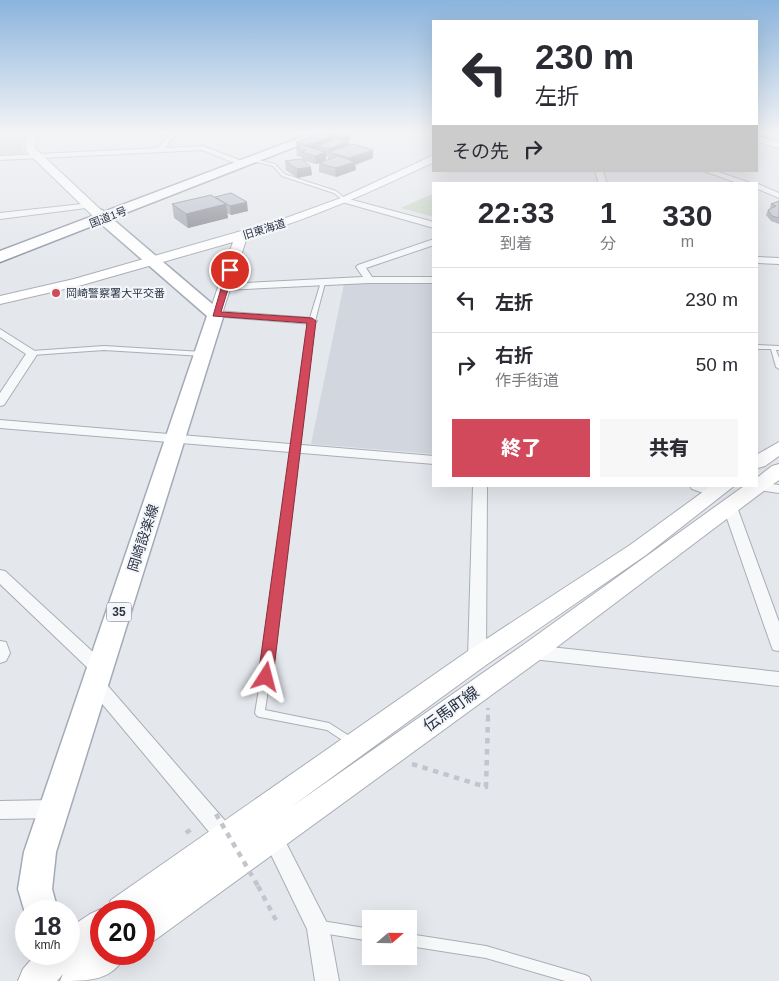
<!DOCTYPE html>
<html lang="ja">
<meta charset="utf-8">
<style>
:root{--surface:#fff;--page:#f7f7f7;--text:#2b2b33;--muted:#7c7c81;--line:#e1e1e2;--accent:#d1495b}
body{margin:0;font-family:Arial,"Noto Sans JP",sans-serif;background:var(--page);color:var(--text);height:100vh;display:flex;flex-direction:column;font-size:19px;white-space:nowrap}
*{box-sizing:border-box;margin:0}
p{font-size:16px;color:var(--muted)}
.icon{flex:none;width:28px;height:28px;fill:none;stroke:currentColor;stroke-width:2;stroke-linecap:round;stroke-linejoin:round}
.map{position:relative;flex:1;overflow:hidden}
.panel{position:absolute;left:432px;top:182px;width:326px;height:305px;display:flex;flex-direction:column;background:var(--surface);border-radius:0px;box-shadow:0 5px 20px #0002}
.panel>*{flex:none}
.guide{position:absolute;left:432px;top:20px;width:326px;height:152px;border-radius:0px;box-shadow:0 5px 20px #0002;background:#fff;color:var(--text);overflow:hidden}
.needle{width:32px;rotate:70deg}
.tools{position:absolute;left:362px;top:910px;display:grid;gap:10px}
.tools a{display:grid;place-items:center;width:55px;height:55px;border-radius:0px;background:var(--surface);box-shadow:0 5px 20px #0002;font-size:25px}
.speed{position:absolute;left:15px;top:900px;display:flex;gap:10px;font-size:25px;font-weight:700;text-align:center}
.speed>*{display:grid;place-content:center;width:65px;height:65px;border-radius:50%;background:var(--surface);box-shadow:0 5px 20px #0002;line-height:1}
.speed small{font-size:12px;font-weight:400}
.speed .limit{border:8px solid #d22;background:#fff;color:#111}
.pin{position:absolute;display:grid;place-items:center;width:42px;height:42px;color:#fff;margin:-21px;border:2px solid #fff;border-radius:50%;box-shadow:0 1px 5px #0007}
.me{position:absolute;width:55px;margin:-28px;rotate:9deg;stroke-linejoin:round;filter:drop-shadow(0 0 4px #0008)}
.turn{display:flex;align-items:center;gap:18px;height:105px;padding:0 20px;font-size:22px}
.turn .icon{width:65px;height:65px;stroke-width:2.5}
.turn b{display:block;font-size:35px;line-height:42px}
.then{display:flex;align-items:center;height:48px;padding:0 20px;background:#0003;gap:10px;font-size:19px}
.eta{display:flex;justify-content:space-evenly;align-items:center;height:85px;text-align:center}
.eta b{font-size:30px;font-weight:800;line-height:35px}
.action{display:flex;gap:10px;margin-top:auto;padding:10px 20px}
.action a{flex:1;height:58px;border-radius:0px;background:var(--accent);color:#fff;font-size:20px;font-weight:800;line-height:58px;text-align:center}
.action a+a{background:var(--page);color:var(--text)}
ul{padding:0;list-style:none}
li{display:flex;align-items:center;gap:15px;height:65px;padding:0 20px;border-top:1px solid var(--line)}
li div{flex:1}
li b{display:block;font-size:19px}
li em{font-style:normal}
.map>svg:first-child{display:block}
.built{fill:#d2d6de}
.green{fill:#c9d6c5}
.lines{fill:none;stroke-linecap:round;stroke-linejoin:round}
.lane-casing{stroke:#a9aeb7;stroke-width:2}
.street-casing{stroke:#a9aeb7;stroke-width:2}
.secondary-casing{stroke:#a9aeb7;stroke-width:2}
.primary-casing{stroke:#a3abb8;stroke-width:3}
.highway-casing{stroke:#8b94a3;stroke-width:3}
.path-far1{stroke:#c2c5cb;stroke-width:4;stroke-dasharray:4.5 4.5;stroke-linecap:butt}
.path{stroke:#c2c5cb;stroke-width:4.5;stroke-dasharray:5.5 5.5;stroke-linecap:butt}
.lane{fill:#f7f8fa;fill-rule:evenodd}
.street{fill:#f7f8fa;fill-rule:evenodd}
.secondary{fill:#fff;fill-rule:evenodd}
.primary{fill:#fff;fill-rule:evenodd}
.highway{fill:#fff;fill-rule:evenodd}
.path-bridge{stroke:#c2c5cb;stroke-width:4.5;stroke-dasharray:5.5 5.5;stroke-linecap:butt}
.wall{fill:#a1a5ae}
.shaded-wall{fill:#83868d}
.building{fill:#bbc0ca;stroke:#83868d}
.route{fill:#d1495b;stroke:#882f3b}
.poi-dot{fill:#d1495b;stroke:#f4f6f9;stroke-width:2}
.labels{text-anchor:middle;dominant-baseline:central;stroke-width:4.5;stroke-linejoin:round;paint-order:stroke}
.far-street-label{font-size:11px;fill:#2b3445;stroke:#f4f6f9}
.far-poi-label{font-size:11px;fill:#2b3445;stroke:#f4f6f9;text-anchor:start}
.shield{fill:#f4f6f9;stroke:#676e7b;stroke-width:1}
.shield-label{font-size:12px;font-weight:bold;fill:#2b3445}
.street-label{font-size:14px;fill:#2b3445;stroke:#f4f6f9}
.near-street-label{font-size:16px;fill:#2b3445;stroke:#f4f6f9}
</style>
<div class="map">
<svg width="779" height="981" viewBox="0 0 779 981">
<rect width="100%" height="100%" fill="#e4e7ec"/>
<path class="built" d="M344 284H434V454L311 444Z"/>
<path class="green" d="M23 140 22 150 26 155 0 156V141Z
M434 193V217L401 208Z"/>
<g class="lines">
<g class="lane-casing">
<path id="lane" d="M307 132H311V133L309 134Z
M254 159 275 164 284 174 336 191 347 200 344 201 334 193 282 176 273 166 253 161V159Z
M321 282 325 283 315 321 278 623 265 710 329 723 354 739 356 742 354 745 351 746 327 730 260 717 257 716 255 713 270 623 309 321Z
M758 345 779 346V350H776L779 358V369L776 367 771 349H758Z
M104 346 203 352 206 354 203 356 104 350 32 355 29 353 32 351Z
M322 921 371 929V941L322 933 318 931 316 927 318 923Z
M409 934 486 946 585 975 589 977 591 981H565L486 958 409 946Z"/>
</g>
<g class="street-casing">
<path id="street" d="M171 132H178L165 148 203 146 242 161 235 163 202 150 0 160V156L158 148Z
M595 171H603L607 184H599Z
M704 171H716L753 184H740Z
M758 184 779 193V198L758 189Z
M345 198 434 222V228L342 202 341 200Z
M91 203H94V207L0 219V213Z
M434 239V245L366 268 372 277H434V283H369L225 290 220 287 225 284 363 277 356 267 358 265Z
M758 257 779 258V264L758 263Z
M216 311 312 318 317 321 312 324 212 316 211 314Z
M0 329 38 353 4 405 0 406V393L26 354 0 337Z
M0 420 434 456V464L0 428Z
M758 482 779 485V493L753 489 751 486H758Z
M473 486H487L486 658 483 663 477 665 471 663 468 658Z
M690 486H710L722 493 715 497 692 489Z
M730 502 737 507 779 622V651L773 650 771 645 723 507Z
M0 570 5 571 106 664 109 669 106 674 100 676 94 674 0 584Z
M0 641 6 642 10 653 6 661 0 663Z
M532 645 779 672V686L532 659 526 657 524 652 526 647Z
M95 676 101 678 234 831 237 838 234 845 227 848 220 845 89 688 86 683 89 678Z
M54 800 61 803 64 809 61 815 54 818 0 819V801Z
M273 828 280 831 329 927 339 981H315L307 929 263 838 266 831Z"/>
</g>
<g class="secondary-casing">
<path id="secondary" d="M30 132H40L35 139V148L101 210 103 213 101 216H93L26 151 25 139Z
M758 136 779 142V148L758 142Z
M434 155V162C372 191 312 219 247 237L221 317H211L209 314 233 242 82 285 0 304V296L74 279 283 219 341 198Z
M779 442V456L765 466 758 468V454Z
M779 464V480L765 490 541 659 155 940 144 945V911H101V954H126C113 981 89 981 60 981L63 974 57 981H18L23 969 36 954H69V928L90 914 101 909 106 911 111 900 468 651 630 545 711 486H734L646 555 486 665 291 807 523 645 744 486H758V477L772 466Z"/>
</g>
<g class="primary-casing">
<path id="primary" d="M97 209 102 210 224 314 56 852 52 889 58 911H26V916L18 889 24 852 207 316 92 216 91 213 92 210Z
M69 952 72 959 67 972 54 977 41 972 34 954H69Z"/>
</g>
<g class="highway-casing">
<path id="highway" d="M315 132H333L0 262V251Z"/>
</g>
<path class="path-far1" d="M488 719V708"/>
<path class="path" d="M412 764 486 787 488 718
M186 833 194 827
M258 886 278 924"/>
<use href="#lane" class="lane"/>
<use href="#street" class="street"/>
<use href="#secondary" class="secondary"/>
<use href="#primary" class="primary"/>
<use href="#highway" class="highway"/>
<path class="path-bridge" d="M216 814 258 886"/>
</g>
<path class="wall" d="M326 134 350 135V139L346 140 349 141V145L373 158 355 165 356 170 336 177 319 172V163L328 160V157L326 156V160L316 164 304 161 312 175 297 178 286 170 285 161 302 160V157L297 156 296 142 326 135Z
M215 197 248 211 231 215 227 213 228 218 188 228 174 218 172 204Z
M779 201V224L771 221 766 215 768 210 771 209 770 208 771 204Z"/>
<path class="shaded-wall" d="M350 135V139L342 142V138Z
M332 137V145L318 146V150L308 153 307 145Z
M349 141V149L329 152V149Z
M373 150V158L355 165 356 170 336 177 335 168 349 164V158Z
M326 152V160L316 164 315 156Z
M311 167 312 175 297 178V169Z
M247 202 248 211 231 215 230 206Z
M226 204 228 218 188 228 186 214Z"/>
<path class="building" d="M329 132H339L350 135 342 138 326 134Z
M318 133 332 137 307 145 296 142Z
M337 138 349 141 329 149 318 146Z
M354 144 373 150 349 158 328 152Z
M302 145 326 152 315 156 301 152 306 150 296 148Z
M338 156 355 162 335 168 319 163Z
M301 159 311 167 297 169 285 161Z
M231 193 247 202 230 206 215 197Z
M211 195 226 204 186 214 172 204Z
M779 201V218L772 216 768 210 776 206 771 204Z"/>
<linearGradient id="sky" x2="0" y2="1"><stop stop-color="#8bb4dd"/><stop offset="0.49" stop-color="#f3f4f6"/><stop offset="1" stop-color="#f3f4f6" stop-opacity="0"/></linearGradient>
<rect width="779" height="270" fill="url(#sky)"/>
<path class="route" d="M227 268 234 270 221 312 312 318 316 321 273 677 271 681H260L258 677 307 323 213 316Z"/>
<circle class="poi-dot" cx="56" cy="293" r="5"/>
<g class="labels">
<g class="far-street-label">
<text transform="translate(108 217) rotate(-21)">国道1号</text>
<text transform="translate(264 229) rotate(-17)">旧東海道</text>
</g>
<g class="far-poi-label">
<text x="66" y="293">岡崎警察署大平交番</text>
</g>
<rect class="shield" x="106.5" y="602.5" width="25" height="19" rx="4"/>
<g class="shield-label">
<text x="119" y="612">35</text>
</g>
<g class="street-label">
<text transform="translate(143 538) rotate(-72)">岡崎設楽線</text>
</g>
<g class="near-street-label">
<text transform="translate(451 709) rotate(-36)">伝馬町線</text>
</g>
</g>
</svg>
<div class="tools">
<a><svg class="needle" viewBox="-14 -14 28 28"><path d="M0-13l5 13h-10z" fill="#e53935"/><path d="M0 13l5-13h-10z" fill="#7c7c81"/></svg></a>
</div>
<div class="speed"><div>18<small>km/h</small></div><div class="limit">20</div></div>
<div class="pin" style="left:230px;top:270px;background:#d93025"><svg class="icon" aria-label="arrive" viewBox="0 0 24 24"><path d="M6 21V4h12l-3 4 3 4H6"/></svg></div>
<svg class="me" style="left:266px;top:677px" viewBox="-20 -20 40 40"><path d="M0-17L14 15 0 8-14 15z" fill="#d1495b" stroke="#fff" stroke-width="4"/></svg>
<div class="guide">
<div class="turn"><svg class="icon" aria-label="left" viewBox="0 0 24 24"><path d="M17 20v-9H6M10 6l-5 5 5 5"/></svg><div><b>230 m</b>左折</div></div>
<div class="then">その先<svg class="icon" aria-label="right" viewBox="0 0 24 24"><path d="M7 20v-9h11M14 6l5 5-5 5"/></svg></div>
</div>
<section class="panel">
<div class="eta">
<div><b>22:33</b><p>到着</p></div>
<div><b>1</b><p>分</p></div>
<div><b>330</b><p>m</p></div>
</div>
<ul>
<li><svg class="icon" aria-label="left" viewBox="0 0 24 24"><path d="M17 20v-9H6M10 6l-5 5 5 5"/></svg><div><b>左折</b></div><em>230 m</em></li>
<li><svg class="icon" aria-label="right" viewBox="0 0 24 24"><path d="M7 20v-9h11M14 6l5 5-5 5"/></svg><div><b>右折</b><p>作手街道</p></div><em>50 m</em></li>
</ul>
<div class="action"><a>終了</a><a>共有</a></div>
</section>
</div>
